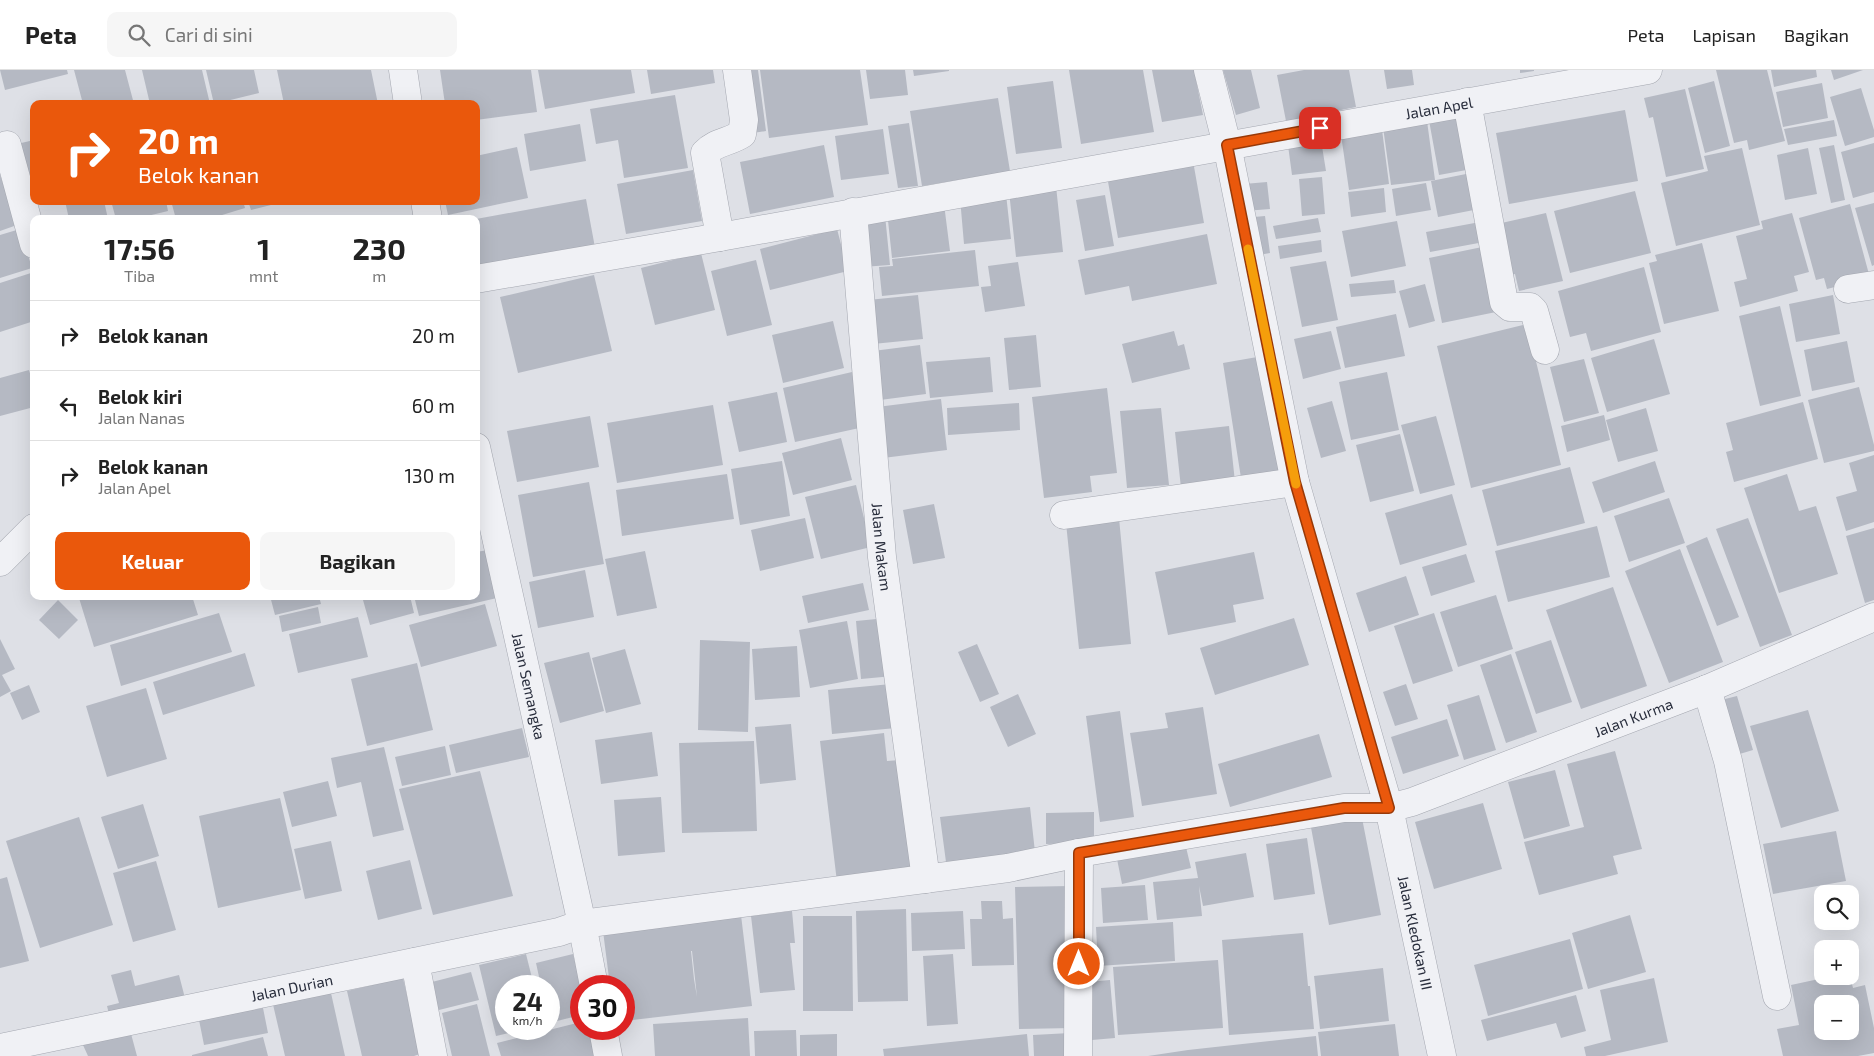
<!DOCTYPE html>
<html lang="id">
<meta charset="utf-8">
<style>
:root{--surface:#fff;--page:#f6f6f6;--text:#222;--muted:#767676;--line:#e0e0e0;--accent:#ea580c}
body{margin:0;font-family:"Exo 2",sans-serif;background:var(--page);color:var(--text);height:100vh;display:flex;flex-direction:column;font-size:19px;white-space:nowrap}
*{box-sizing:border-box;margin:0}
p{font-size:16px;color:var(--muted)}
.icon{flex:none;width:28px;height:28px;fill:none;stroke:currentColor;stroke-width:2;stroke-linecap:round;stroke-linejoin:round}
.map{position:relative;flex:1;overflow:hidden}
.details{position:absolute;left:30px;top:145px;width:450px;height:385px;display:flex;flex-direction:column;background:var(--surface);border-radius:10px;box-shadow:0 5px 20px #0002}
.details>*{flex:none}
.guide{position:absolute;left:30px;top:30px;width:450px;height:105px;border-radius:10px;box-shadow:0 5px 20px #0002;background:#ea580c;color:#fff;overflow:hidden}
.buttons{position:absolute;left:1814px;top:815px;display:grid;gap:10px}
.buttons a{display:grid;place-items:center;width:45px;height:45px;border-radius:10px;background:var(--surface);box-shadow:0 5px 20px #0002;font-size:25px}
.speed{position:absolute;left:495px;top:905px;display:flex;gap:10px;font-size:25px;font-weight:700;text-align:center}
.speed>*{display:grid;place-content:center;width:65px;height:65px;border-radius:50%;background:var(--surface);box-shadow:0 5px 20px #0002;line-height:1}
.speed small{font-size:12px;font-weight:400}
.speed .limit{border:8px solid #d22;background:#fff;color:#111}
.pin{position:absolute;display:grid;place-items:center;width:42px;height:42px;color:#fff;margin:-21px;border-radius:10px;box-shadow:0 2px 8px #0006}
.me{position:absolute;width:55px;margin:-28px;rotate:0deg;stroke-linejoin:round;filter:drop-shadow(0 0 4px #0008)}
.turn{display:flex;align-items:center;gap:18px;height:105px;padding:0 25px;font-size:22px}
.turn .icon{width:65px;height:65px;stroke-width:2.5}
.turn b{display:block;font-size:35px;line-height:42px}
.eta{display:flex;justify-content:space-evenly;align-items:center;height:85px;text-align:center}
.eta b{font-size:30px;font-weight:700;line-height:35px}
.primary-button{display:flex;gap:10px;margin-top:auto;padding:10px 25px}
.primary-button a{flex:1;height:58px;border-radius:10px;background:var(--accent);color:#fff;font-size:20px;font-weight:700;line-height:58px;text-align:center}
.primary-button a+a{background:var(--page);color:var(--text)}
ul{padding:0;list-style:none}
li{display:flex;align-items:center;gap:15px;height:70px;padding:0 25px;border-top:1px solid var(--line)}
li div{flex:1}
li b{display:block;font-size:19px}
li em{font-style:normal}
header{display:flex;align-items:center;gap:30px;box-sizing:border-box;height:70px;padding:0 25px;background:var(--surface);border-bottom:1px solid var(--line)}
header strong{font-size:24px}
nav{display:flex;gap:28px;margin-inline-start:auto;font-size:18px}
.search{width:350px;height:45px;background:var(--page);display:flex;align-items:center;gap:12px;box-sizing:border-box;padding:0 18px;border-radius:10px;color:var(--muted);font-size:19px}
.map>svg:first-child{display:block}
.building{fill:#b5b9c3;fill-rule:evenodd}
.lines{fill:none;stroke-linecap:round;stroke-linejoin:round}
.minor-casing{stroke:#a4a7b0;stroke-width:29}
.minor{stroke:#f0f1f5;stroke-width:28}
.route-casing{stroke:#983908;stroke-width:12}
.route{stroke:#ea580c;stroke-width:9}
.slow{stroke:#f59e0b;stroke-width:9}
.labels{text-anchor:middle;dominant-baseline:central;stroke-width:4;stroke-linejoin:round;paint-order:stroke}
.street-label{font-size:15px;fill:#282d3c;stroke:#edeff4}
</style>
<header>
<strong>Peta</strong>
<div class="search"><svg class="icon" aria-label="search" viewBox="0 0 24 24"><circle cx="10" cy="10" r="6"/><path d="M15 15l6 6"/></svg>Cari di sini</div>
<nav><a>Peta</a><a>Lapisan</a><a>Bagikan</a></nav>
</header>
<div class="map">
<svg width="1874" height="986" viewBox="0 0 1874 986">
<rect width="100%" height="100%" fill="#dee0e6"/>
<path class="building" d="M0 0H67L68 4 5 20Z
M74 0H125L134 34H83Z
M142 0H202L210 34H150Z
M206 0H254L259 23 214 34Z
M277 0H371L378 34H284Z
M440 0H531L537 42 476 50V34H445Z
M538 0H631L635 23 545 39Z
M647 0H713L715 13 651 24Z
M739 0H758L766 61 747 64Z
M760 0H860L868 55 769 68Z
M866 0H905L908 25 870 29Z
M913 0H949V1L914 6Z
M1069 0H1143L1154 62 1081 74Z
M1152 0H1194L1203 45 1162 52Z
M1223 0H1251L1260 38 1236 45Z
M1304 0H1349L1356 37 1286 51 1277 5Z
M1384 0H1412L1414 15 1387 19Z
M1520 0H1534V1L1520 3Z
M1716 0H1767L1785 71 1749 80 1747 70 1734 73Z
M1771 0H1816L1817 7 1774 17Z
M1831 0H1863L1834 10Z
M1053 11 1062 78 1016 84 1007 17Z
M1714 11 1730 76 1705 83 1688 18Z
M1822 13 1828 48 1783 57 1776 22Z
M1861 18 1874 60V67L1845 76 1830 27Z
M1685 19 1704 99 1666 107 1653 47 1649 48 1644 28Z
M675 25 688 98 624 108 618 70 596 74 590 39Z
M998 28 1010 101 922 116 910 41Z
M1462 40 1472 99 1439 105 1428 45Z
M1625 40 1638 111 1509 134 1496 63Z
M1834 50 1837 66 1788 75 1784 59Z
M1427 51 1435 110 1391 115 1383 57Z
M1381 52 1389 114 1349 120 1340 58Z
M909 53 918 116 898 118 888 56Z
M580 54 586 91 530 101 524 64Z
M883 59 889 104 841 110 835 66Z
M1320 64 1326 101 1292 105 1287 68Z
M34 70V120L30 121 17 74Z
M1874 73V122L1853 128 1841 82Z
M824 75 834 127 750 144 740 92Z
M1834 75 1845 130 1831 133 1819 78Z
M517 77 528 128 448 145 445 131H476V86Z
M1742 78 1760 155 1676 176 1661 113 1708 101 1704 86Z
M1808 78 1817 124 1785 130 1777 85Z
M1193 91 1204 153 1118 168 1107 106Z
M693 100 702 151 626 164 617 114Z
M1471 103 1479 139 1438 147 1431 111Z
M0 105 17 155 0 161Z
M1322 107 1325 144 1302 146 1299 109Z
M1267 112 1270 139 1245 141 1244 114Z
M1426 113 1431 140 1396 146 1392 119Z
M1056 116 1063 182 1016 187 1009 121Z
M1384 118 1386 142 1351 147 1348 122Z
M1635 121 1651 183 1570 203 1554 141Z
M1006 124 1011 169 964 174 960 128Z
M1105 125 1114 176 1085 181 1076 130Z
M586 129 596 183 476 206V149Z
M65 131H104L108 149H69Z
M111 131H166L168 141 135 149H116Z
M171 131H243L245 138 209 149H176Z
M248 131H283V132L251 140Z
M1874 133V195L1872 196 1855 138Z
M944 134 950 181 892 188 887 141Z
M1850 134 1870 208 1827 219 1824 208 1816 210 1799 148Z
M1546 143 1563 211 1519 221 1515 204 1509 205 1497 154Z
M1792 143 1809 202 1794 206 1798 221 1740 237 1734 212 1747 209 1736 166 1763 159 1761 151Z
M885 145 890 195 862 197 857 148Z
M1265 146 1270 183 1259 185 1254 147Z
M1318 148 1321 162 1276 169 1273 156Z
M1397 151 1406 196 1351 207 1342 161Z
M1480 152 1484 172 1430 182 1426 162Z
M20 159 32 198 0 208V165Z
M837 159 848 201 770 220 760 179Z
M1207 164 1217 214 1132 231 1129 216 1085 225 1078 190Z
M1321 170 1322 182 1280 189 1278 176Z
M1702 173 1719 241 1664 254 1649 193 1657 191 1655 185Z
M1487 176 1501 241 1442 253 1429 188Z
M975 180 979 216 882 226 879 197 893 196 892 189Z
M701 183 715 240 655 255 641 198Z
M756 190 772 255 727 266 711 201Z
M1326 191 1338 250 1302 257 1290 197Z
M1018 192 1025 236 985 242 981 217 991 216 988 196Z
M1644 197 1661 262 1591 281 1586 263 1570 267 1558 221Z
M34 202V251L0 262V213Z
M594 205 612 281 518 303 500 227Z
M1394 210 1396 223 1351 227 1349 214Z
M1425 214 1435 251 1409 258 1399 221Z
M918 225 923 269 873 274 868 230Z
M1833 225 1840 264 1796 272 1789 234Z
M1780 236 1801 326 1760 336 1739 246Z
M1396 244 1405 286 1345 298 1336 257Z
M833 251 844 298 783 313 772 265Z
M1527 254 1561 395 1471 418 1437 276Z
M1174 261 1178 276 1184 274 1190 299 1132 313 1122 274Z
M1331 261 1341 299 1303 309 1294 269Z
M1036 265 1041 317 1009 320 1004 268Z
M1654 269 1670 324 1607 342 1591 288Z
M1847 271 1855 312 1812 321 1804 280Z
M920 275 926 324 880 330 873 281Z
M1263 286 1281 402 1241 408 1223 293Z
M990 287 993 322 930 328 926 292Z
M1584 289 1599 343 1564 352 1550 297Z
M29 300 34 317V337L0 346V308Z
M852 302 864 357 795 372 783 318Z
M1387 302 1399 360 1351 370 1339 312Z
M1859 317 1874 375V381L1824 393 1808 330Z
M1107 318 1117 403 1090 406 1092 422 1044 428 1032 327Z
M777 322 787 372 739 382 728 332Z
M941 329 947 380 883 388 877 337Z
M1332 331 1346 381 1321 388 1307 338Z
M1803 332 1818 389 1734 412 1726 382 1733 380 1726 353Z
M1019 333 1020 360 948 365 947 338Z
M713 335 723 395 617 413 607 353Z
M1161 338 1169 415 1127 418 1120 341Z
M1646 338 1658 381 1618 392 1606 350Z
M1604 345 1610 370 1567 382 1561 356Z
M590 346 599 397 517 412 507 361Z
M1436 346 1455 415 1420 424 1401 355Z
M1229 356 1235 412 1181 418 1175 362Z
M1400 364 1414 421 1370 432 1356 375Z
M841 368 852 410 793 425 782 383Z
M1874 385V452L1846 461 1836 427 1857 421 1849 393Z
M782 391 790 446 740 455 731 399Z
M1655 391 1665 422 1603 443 1592 412Z
M1570 397 1585 453 1497 476 1482 420Z
M727 404 734 449 622 466 616 420Z
M1787 404 1799 441 1816 436 1838 504 1779 523 1744 418Z
M589 412 604 494 533 507 518 425Z
M856 415 871 477 821 489 805 427Z
M1452 424 1467 475 1400 495 1385 443Z
M1669 428 1685 473 1629 492 1614 446Z
M934 434 945 488 913 494 903 440Z
M805 448 814 488 760 501 751 460Z
M1119 448 1131 574 1079 579 1066 453Z
M1748 448 1792 565 1760 577 1716 459Z
M1597 456 1610 507 1508 532 1495 481Z
M1874 458V530L1865 533 1846 466Z
M1707 467 1739 547 1717 556 1686 476Z
M1680 479 1723 592 1669 613 1625 501Z
M488 480 497 528 419 546 414 526H476V482Z
M645 481 657 538 617 546 605 489Z
M1254 482 1264 529 1233 535 1236 552 1168 565 1155 502Z
M1466 484 1475 512 1431 526 1422 497Z
M585 500 594 547 538 558 529 512Z
M1406 506 1419 545 1369 562 1356 523Z
M863 513 869 540 808 553 802 526Z
M1613 517 1647 616 1581 639 1546 540Z
M1496 525 1513 579 1458 597 1440 542Z
M86 526H192L198 545 94 577 79 528Z
M270 526H319L321 534 275 545Z
M377 526H410L414 543 370 555 363 530Z
M58 530 78 550 59 569 39 550Z
M485 534 497 576 421 597 409 555Z
M318 537 321 553 282 562 279 546Z
M219 543 232 582 121 616 110 575Z
M1434 543 1453 601 1413 614 1394 556Z
M358 547 368 587 298 603 289 564Z
M887 548 893 606 861 609 856 551Z
M1294 548 1309 595 1215 625 1200 578Z
M847 551 858 609 810 618 799 560Z
M0 569 15 599 2 605 11 621 0 627Z
M700 570 750 572 748 662 698 660Z
M1551 570 1572 632 1536 644 1515 582Z
M977 574 999 624 980 632 958 582Z
M797 576 800 627 755 630 752 579Z
M625 579 641 634 606 643 592 588Z
M589 582 604 641 560 653 544 593Z
M245 583 255 616 163 645 153 612Z
M1511 584 1537 662 1506 673 1480 595Z
M417 593 433 660 367 676 351 609Z
M891 614 896 658 832 664 828 620Z
M1406 614 1418 649 1395 656 1383 622Z
M29 615 40 642 22 650 10 623Z
M146 618 167 689 107 707 86 636Z
M1018 624 1036 664 1008 677 990 637Z
M1479 625 1496 680 1464 690 1447 635Z
M1737 626 1753 680 1733 686 1717 631Z
M1203 637 1217 724 1142 736 1130 663 1168 658 1165 643Z
M1808 640 1839 741 1781 758 1750 656Z
M1120 641 1134 747 1100 752 1086 646Z
M1447 649 1459 686 1403 704 1391 667Z
M791 654 796 710 760 714 755 657Z
M522 658 529 687 456 703 449 675Z
M652 662 658 706 601 714 595 670Z
M884 663 887 691 900 690 914 803 837 812 820 671Z
M1319 664 1332 707 1230 737 1218 694Z
M754 671 757 761 682 763 679 673Z
M445 676 451 705 402 716 395 687Z
M384 677 404 760 373 767 361 712 337 718 331 688Z
M1615 681 1642 779 1613 786 1618 804 1539 825 1524 772 1584 757 1567 694Z
M1555 700 1570 756 1524 769 1508 712Z
M480 701 513 826 433 845 399 719Z
M328 711 337 746 292 757 283 722Z
M661 727 665 782 618 786 614 730Z
M280 728 301 820 218 838 199 746Z
M1483 733 1502 799 1434 819 1415 752Z
M143 734 159 786 118 799 101 747Z
M1030 737 1035 782 946 792 940 747Z
M1094 742V773L1046 774V743Z
M1361 743 1381 845 1329 855 1310 752Z
M79 747 113 855 40 878 6 771Z
M1836 761 1846 811 1773 824 1763 774Z
M1307 768 1315 824 1274 830 1266 774Z
M331 771 342 821 305 829 294 779Z
M1185 773 1191 798 1122 814 1117 789Z
M1246 783 1254 827 1203 836 1199 816 1202 846 1157 850 1153 812 1198 808 1195 792Z
M410 790 422 839 378 850 366 801Z
M156 791 176 860 133 872 113 803Z
M7 807 29 891 0 898V809Z
M1145 815 1148 850 1103 853 1101 818Z
M1070 816 1073 958 1019 959 1015 817Z
M981 831H1002L1003 849 1013 848 1014 895 972 896 970 849H982Z
M906 839 908 931 858 932 856 841Z
M792 841 795 873H790L795 920 760 923 751 846Z
M963 841 965 879 912 881 911 843Z
M741 845 752 936 624 951V916H610L603 861ZM691 881H692L697 927 694 909Z
M1630 845 1646 902 1588 919 1572 863Z
M803 846H852L853 941H803Z
M1173 852 1175 891 1098 896 1096 857Z
M1303 863 1308 916H1310L1314 959 1229 965 1222 870Z
M1570 869 1583 919 1488 946 1474 895Z
M526 884 534 916H506V959L522 960 496 966 479 895Z
M573 884 581 917V945L549 953V916H541L536 893Z
M953 884 958 954 927 956 923 886Z
M1218 890 1223 958 1118 965 1113 897Z
M1383 898 1389 951 1320 959 1314 906Z
M131 900 135 916 179 905 186 932 111 952 107 936 119 933 111 905Z
M471 902 479 930 435 941 428 913Z
M1833 906H1850L1853 918 1865 915 1874 958V983L1858 986H1783L1777 959 1799 955 1791 915ZM1822 934H1850V961H1822Z
M403 908 420 984 414 986H362L347 921Z
M1654 908 1668 972 1605 986H1586L1584 977 1611 970 1600 920Z
M1110 910 1115 968 1092 970 1088 912Z
M329 914 345 986H285L271 926Z
M1576 925 1586 961 1561 968 1556 953 1487 971 1481 950Z
M477 934 490 986H452L442 943Z
M263 938 268 963 204 975 199 950Z
M748 948 750 986H655L653 954Z
M581 952V959H597L604 986H501L497 973Z
M1395 954 1399 986H1321L1318 962Z
M130 960 137 986H88L83 975Z
M796 960 797 986H755L754 961Z
M1070 963 1071 986H1034L1033 965Z
M837 964V986H800V965Z
M1027 964 1029 986H884L883 979Z
M1316 966 1318 986H1148L1188 980Z
M263 967 268 986H192V985Z"/>
<g class="lines">
<g class="minor-casing">
<g id="minor">
<path d="M403 0 408 34"/>
<path id="s1" d="M1208 0 1227 75 1295 412 1389 738 1442 986"/>
<path d="M1467 32 1504 232 1510 237H1530L1534 241 1545 280"/>
<path d="M7 75 34 174"/>
<path d="M425 131 428 149"/>
<path id="s2" d="M853 142 882 487 926 809"/>
<path d="M720 167 705 83C715 72 730 72 742 64L744 50 737 0"/>
<path id="s3" d="M476 209 720 167 1648 0"/>
<path d="M1848 219 1874 215"/>
<path id="s4" d="M476 377 582 854 594 916"/>
<path d="M1064 445 1295 412"/>
<path d="M0 492 34 458"/>
<path d="M1707 619 1728 691 1777 926"/>
<path d="M415 892 433 986"/>
<path d="M603 959 608 986"/>
<path id="s5" d="M0 978 559 862 582 854 1008 798 1079 783 1344 738H1389L1412 732 1707 619 1874 547"/>
<path d="M1078 986 1079 783"/>
</g>
</g>
<use href="#minor" class="minor"/>
</g>
<g class="lines">
<g class="route-casing">
<path id="route" d="M1079 894V783L1344 738H1389L1295 412 1227 75 1320 58"/>
</g>
<use href="#route" class="route"/>
<path class="slow" d="M1248 179 1296 414"/>
</g>
<g class="labels">
<g class="street-label">
<text stroke="none"><textPath href="#s3" startOffset="978">Jalan Apel</textPath></text>
<text stroke="none"><textPath href="#s2" startOffset="336">Jalan Makam</textPath></text>
<text stroke="none"><textPath href="#s4" startOffset="245">Jalan Semangka</textPath></text>
<text stroke="none"><textPath href="#s5" startOffset="1672">Jalan Kurma</textPath></text>
<text stroke="none"><textPath href="#s1" startOffset="888">Jalan Kledokan III</textPath></text>
<text stroke="none"><textPath href="#s5" startOffset="298">Jalan Durian</textPath></text>
</g>
</g>
</svg>
<div class="buttons">
<a><svg class="icon" aria-label="search" viewBox="0 0 24 24"><circle cx="10" cy="10" r="6"/><path d="M15 15l6 6"/></svg></a>
<a>+</a>
<a>−</a>
</div>
<div class="speed"><div>24<small>km/h</small></div><div class="limit">30</div></div>
<div class="pin" style="left:1320px;top:58px;background:#d93025"><svg class="icon" aria-label="arrive" viewBox="0 0 24 24"><path d="M6 21V4h12l-3 4 3 4H6"/></svg></div>
<svg class="me" style="left:1079px;top:894px" viewBox="-20 -20 40 40"><circle r="17" fill="#ea580c" stroke="#fff" stroke-width="3"/><path d="M0-11L8 9 0 5-8 9z" fill="#fff"/></svg>
<div class="guide">
<div class="turn"><svg class="icon" aria-label="right" viewBox="0 0 24 24"><path d="M7 20v-9h11M14 6l5 5-5 5"/></svg><div><b>20 m</b>Belok kanan</div></div>
</div>
<section class="details">
<div class="eta">
<div><b>17:56</b><p>Tiba</p></div>
<div><b>1</b><p>mnt</p></div>
<div><b>230</b><p>m</p></div>
</div>
<ul>
<li><svg class="icon" aria-label="right" viewBox="0 0 24 24"><path d="M7 20v-9h11M14 6l5 5-5 5"/></svg><div><b>Belok kanan</b></div><em>20 m</em></li>
<li><svg class="icon" aria-label="left" viewBox="0 0 24 24"><path d="M17 20v-9H6M10 6l-5 5 5 5"/></svg><div><b>Belok kiri</b><p>Jalan Nanas</p></div><em>60 m</em></li>
<li><svg class="icon" aria-label="right" viewBox="0 0 24 24"><path d="M7 20v-9h11M14 6l5 5-5 5"/></svg><div><b>Belok kanan</b><p>Jalan Apel</p></div><em>130 m</em></li>
</ul>
<div class="primary-button"><a>Keluar</a><a>Bagikan</a></div>
</section>
</div>
